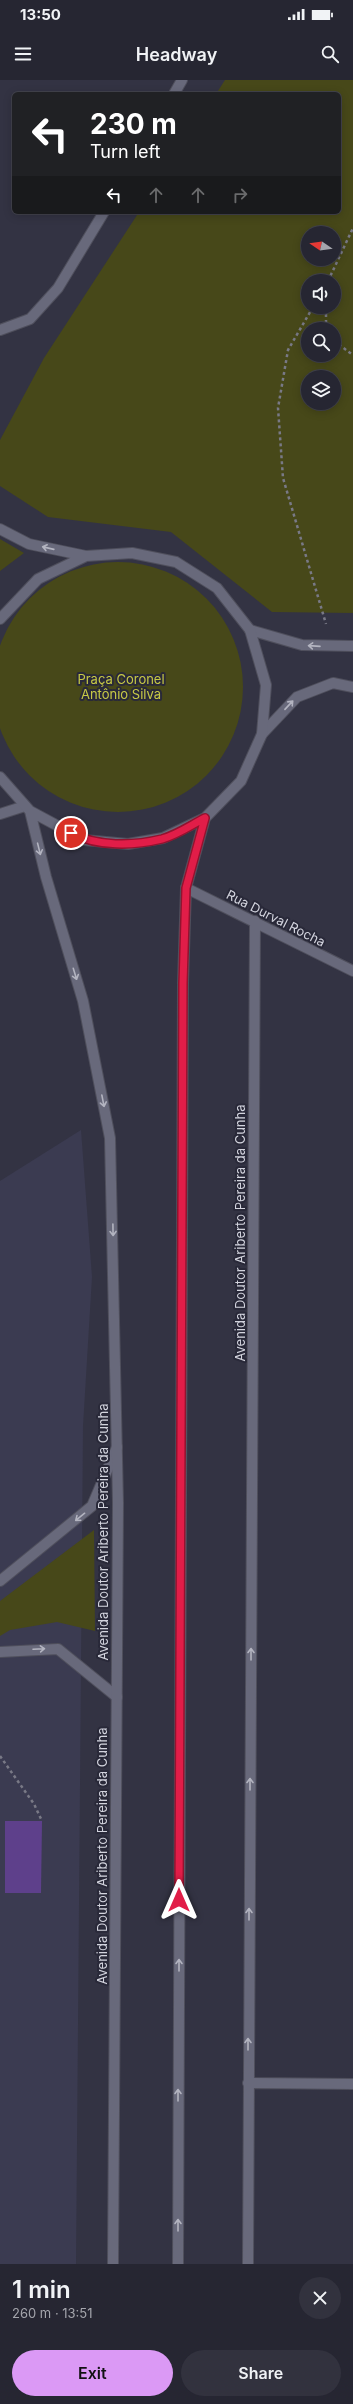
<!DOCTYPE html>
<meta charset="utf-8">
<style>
:root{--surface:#262632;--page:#32323e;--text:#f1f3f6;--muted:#a4a5ac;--line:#42434d;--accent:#db99f5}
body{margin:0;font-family:Inter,sans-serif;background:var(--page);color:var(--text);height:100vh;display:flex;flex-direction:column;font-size:15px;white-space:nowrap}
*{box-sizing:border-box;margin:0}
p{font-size:13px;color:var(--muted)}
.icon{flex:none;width:22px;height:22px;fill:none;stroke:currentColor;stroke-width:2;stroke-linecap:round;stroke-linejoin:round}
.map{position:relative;height:2184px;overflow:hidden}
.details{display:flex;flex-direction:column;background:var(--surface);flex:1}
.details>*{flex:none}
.banner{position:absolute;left:12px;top:12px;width:329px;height:122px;border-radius:6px;box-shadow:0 2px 10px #0003,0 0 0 1px var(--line);background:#202124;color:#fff;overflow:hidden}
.needle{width:26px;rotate:283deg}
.controls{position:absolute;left:301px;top:146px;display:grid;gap:8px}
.controls a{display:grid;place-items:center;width:40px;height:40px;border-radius:50%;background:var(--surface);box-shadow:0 2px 10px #0003,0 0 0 1px var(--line);font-size:20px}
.pin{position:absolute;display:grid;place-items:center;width:34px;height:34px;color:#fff;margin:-17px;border:2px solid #fff;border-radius:50%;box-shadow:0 1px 4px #0007}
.me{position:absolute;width:44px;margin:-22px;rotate:0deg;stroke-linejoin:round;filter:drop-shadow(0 0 3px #0008)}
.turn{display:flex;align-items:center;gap:14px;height:84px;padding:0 12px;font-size:18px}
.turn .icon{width:52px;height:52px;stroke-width:2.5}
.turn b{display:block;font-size:28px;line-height:34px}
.lanes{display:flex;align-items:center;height:38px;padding:0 12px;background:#0003;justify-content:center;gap:20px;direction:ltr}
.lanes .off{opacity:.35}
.round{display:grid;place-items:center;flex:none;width:42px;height:42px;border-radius:21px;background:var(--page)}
.headline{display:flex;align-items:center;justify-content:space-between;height:68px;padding:0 12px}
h1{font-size:24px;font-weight:600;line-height:30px}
.cta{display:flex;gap:8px;margin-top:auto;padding:8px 12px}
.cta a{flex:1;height:46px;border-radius:24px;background:var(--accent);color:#111;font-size:16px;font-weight:600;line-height:46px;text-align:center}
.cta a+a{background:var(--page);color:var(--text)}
.status{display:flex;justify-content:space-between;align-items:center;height:28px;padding:0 20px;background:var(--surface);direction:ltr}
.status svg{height:11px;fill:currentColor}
header{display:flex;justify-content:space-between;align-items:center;height:52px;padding:0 12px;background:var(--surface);font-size:18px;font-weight:600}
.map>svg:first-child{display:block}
.built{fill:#3b3b51}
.green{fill:#474819;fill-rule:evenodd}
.building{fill:#5e408b}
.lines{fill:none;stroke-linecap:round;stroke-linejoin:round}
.service-casing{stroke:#4f4f5c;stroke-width:12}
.minor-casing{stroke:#4f4f5c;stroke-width:12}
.tertiary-casing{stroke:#4f4f5c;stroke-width:12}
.secondary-casing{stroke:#4f4f5c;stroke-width:12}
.path{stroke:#797986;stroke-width:2.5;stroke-dasharray:3 3;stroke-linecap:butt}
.service{stroke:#68697b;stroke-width:10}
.minor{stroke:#68697b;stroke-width:10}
.tertiary{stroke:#68697b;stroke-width:10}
.secondary{stroke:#68697b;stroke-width:10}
.oneway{stroke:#b3b4c0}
.route-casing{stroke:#92132f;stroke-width:10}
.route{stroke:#e11d48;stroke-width:7}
.labels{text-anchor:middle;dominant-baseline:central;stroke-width:4;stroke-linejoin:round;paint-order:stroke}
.park-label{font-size:13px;fill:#c7c945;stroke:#292939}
.street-label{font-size:13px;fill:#d3d4de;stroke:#292939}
</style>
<div class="status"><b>13:50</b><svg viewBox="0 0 49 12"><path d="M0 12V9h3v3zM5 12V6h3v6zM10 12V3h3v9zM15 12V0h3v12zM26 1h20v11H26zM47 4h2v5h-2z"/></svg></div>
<header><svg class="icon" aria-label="menu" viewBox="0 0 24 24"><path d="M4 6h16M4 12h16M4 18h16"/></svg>Headway<svg class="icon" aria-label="search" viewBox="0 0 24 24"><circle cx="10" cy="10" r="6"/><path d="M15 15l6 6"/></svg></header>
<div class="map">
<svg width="353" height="2184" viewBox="0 0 353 2184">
<rect width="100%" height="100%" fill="#333343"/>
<path class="built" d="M81 1050 92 1197 83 1346 76 2184H0V1101Z"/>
<path class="green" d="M225 0H353V533L272 532 171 452 48 437 0 406V360L44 278 139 132H339V14H216ZM308 153H334V179H308ZM308 201H334V227H308ZM308 249H334V275H308ZM308 297H334V323H308Z
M0 459 24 473 0 491Z
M-7 607a125 125 0 1 1 250 0a125 125 0 1 1-250 0Z
M94 1450 95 1551 57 1542 10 1550 0 1556V1521Z"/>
<path class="building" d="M5 1741H42L41 1813H5Z"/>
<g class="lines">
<g class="service-casing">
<path id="service" d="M0 1501 92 1426 117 1367
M0 1572 58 1569 117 1617"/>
</g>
<g class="minor-casing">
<path id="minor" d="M174 14 182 0
M0 250 30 239 58 208 104 132
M250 550 302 565 353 566
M262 654 297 617 333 603 353 607
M186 808 353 891
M248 2003 353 2004
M248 2184 255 841"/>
</g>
<g class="tertiary-casing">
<path id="tertiary" d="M0 734 25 726"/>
</g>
<g class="secondary-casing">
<path id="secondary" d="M0 449 29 464 86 476
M0 539 38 499 86 476 132 473 176 482 217 508 250 550 266 605 262 654 241 701 205 738 163 758 128 764 84 760 30 731 0 697
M30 731 46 797 83 921 110 1058 118 1423 113 2184
M178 2184 183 903 186 808 205 738"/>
</g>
<path class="path" d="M328 201 353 148
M313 227 288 270 278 328 283 398 326 544
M326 249V227
M334 261 353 275
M0 1676 34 1724 42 1741"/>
<use href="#service" class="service"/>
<use href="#minor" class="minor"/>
<use href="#tertiary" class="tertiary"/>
<use href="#secondary" class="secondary"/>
</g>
<defs><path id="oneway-shaft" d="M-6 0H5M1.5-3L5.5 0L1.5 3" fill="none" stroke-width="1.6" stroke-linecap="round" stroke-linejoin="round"/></defs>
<g class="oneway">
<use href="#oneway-shaft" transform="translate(48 468) rotate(-167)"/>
<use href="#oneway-shaft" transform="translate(314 566) rotate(-176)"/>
<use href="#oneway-shaft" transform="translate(289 625) rotate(-47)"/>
<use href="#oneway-shaft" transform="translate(39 769) rotate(76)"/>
<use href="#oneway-shaft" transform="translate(75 894) rotate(73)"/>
<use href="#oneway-shaft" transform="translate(103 1021) rotate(79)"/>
<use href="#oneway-shaft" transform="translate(113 1150) rotate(89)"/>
<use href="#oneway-shaft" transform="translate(80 1437) rotate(141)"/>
<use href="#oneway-shaft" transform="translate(39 1569) rotate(-3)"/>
<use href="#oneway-shaft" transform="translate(251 1574) rotate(-90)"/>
<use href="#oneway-shaft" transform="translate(250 1704) rotate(-90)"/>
<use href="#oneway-shaft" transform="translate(249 1834) rotate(-90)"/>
<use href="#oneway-shaft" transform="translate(179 1885) rotate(-90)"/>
<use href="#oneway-shaft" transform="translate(248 1964) rotate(-90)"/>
<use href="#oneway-shaft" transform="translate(178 2015) rotate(-90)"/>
<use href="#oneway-shaft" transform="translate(178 2145) rotate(-90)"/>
</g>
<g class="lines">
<g class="route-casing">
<path id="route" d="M71 753C98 767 133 766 162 759 177 755 191 745 205 738L186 808 183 903 179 1820"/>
</g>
<use href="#route" class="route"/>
</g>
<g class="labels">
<g class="park-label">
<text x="121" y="599">Praça Coronel<tspan x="121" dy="15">Antônio Silva</tspan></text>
</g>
<g class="street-label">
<text transform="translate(276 838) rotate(27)">Rua Durval Rocha</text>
<text transform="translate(240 1153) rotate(-90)">Avenida Doutor Ariberto Pereira da Cunha</text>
<text transform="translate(103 1452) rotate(-90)">Avenida Doutor Ariberto Pereira da Cunha</text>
<text transform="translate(102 1776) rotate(-90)">Avenida Doutor Ariberto Pereira da Cunha</text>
</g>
</g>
</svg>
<div class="controls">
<a><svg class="needle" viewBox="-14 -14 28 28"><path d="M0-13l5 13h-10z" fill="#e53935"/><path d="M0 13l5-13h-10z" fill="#a4a5ac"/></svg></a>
<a><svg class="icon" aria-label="sound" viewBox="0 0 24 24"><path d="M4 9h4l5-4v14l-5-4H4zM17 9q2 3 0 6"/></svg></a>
<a><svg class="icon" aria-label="search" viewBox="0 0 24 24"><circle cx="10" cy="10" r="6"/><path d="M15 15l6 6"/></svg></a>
<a><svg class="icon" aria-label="layers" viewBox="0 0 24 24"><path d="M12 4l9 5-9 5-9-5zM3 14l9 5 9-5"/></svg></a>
</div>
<div class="pin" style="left:71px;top:753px;background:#d93025"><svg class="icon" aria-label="arrive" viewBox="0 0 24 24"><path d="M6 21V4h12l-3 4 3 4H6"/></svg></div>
<svg class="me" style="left:179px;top:1820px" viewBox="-20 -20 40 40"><path d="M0-17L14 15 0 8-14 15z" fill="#e11d48" stroke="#fff" stroke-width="4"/></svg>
<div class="banner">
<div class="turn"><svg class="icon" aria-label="left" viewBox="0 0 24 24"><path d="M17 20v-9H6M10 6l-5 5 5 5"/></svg><div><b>230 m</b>Turn left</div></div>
<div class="lanes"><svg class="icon" aria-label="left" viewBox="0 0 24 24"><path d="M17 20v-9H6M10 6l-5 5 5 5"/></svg><svg class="icon off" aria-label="ahead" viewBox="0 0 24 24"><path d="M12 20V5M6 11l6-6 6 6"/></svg><svg class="icon off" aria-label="ahead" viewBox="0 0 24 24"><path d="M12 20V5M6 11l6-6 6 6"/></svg><svg class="icon off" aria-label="right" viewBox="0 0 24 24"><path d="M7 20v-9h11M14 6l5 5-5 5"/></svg></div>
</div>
</div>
<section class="details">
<div class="headline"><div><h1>1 min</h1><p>260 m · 13:51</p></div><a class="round"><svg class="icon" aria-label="close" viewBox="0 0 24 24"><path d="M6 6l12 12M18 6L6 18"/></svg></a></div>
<div class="cta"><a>Exit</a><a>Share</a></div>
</section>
